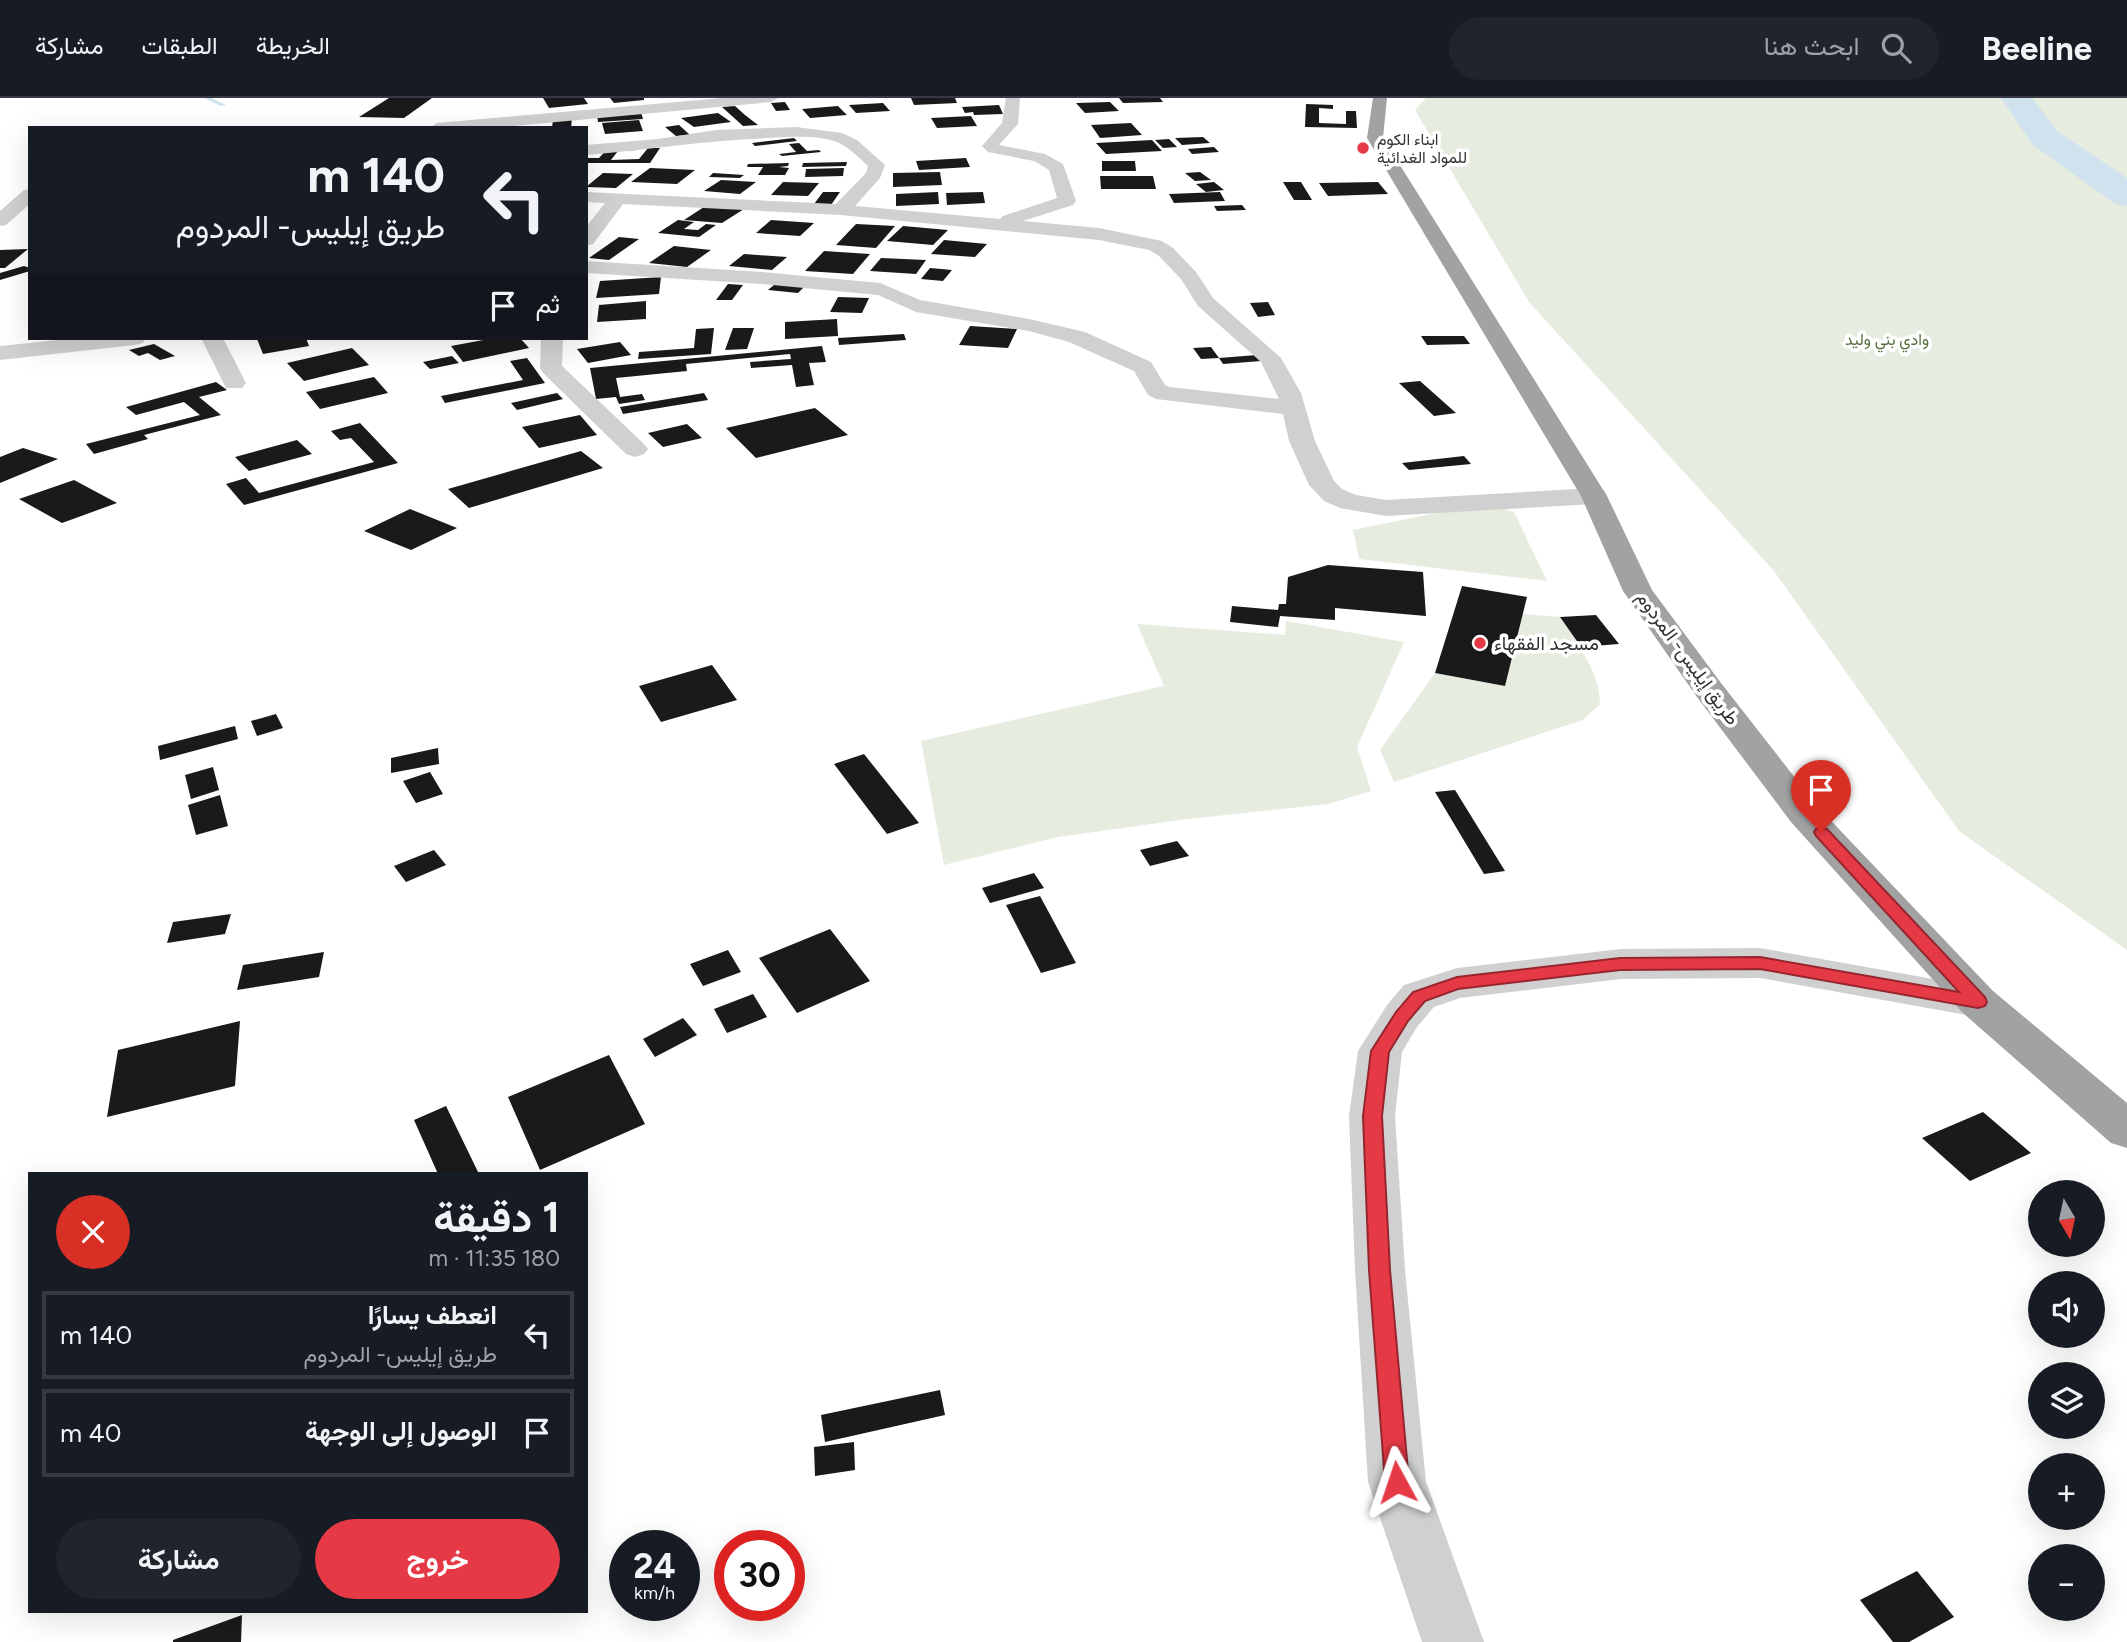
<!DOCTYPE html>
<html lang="ar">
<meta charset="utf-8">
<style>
:root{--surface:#171b24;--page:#20242c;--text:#f1f3f6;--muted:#9ea1a6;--line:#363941;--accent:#e63946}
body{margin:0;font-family:Figtree,Vazirmatn,sans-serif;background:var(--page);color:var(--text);direction:rtl;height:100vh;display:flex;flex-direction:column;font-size:26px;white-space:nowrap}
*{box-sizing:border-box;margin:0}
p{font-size:23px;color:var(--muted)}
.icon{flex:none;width:38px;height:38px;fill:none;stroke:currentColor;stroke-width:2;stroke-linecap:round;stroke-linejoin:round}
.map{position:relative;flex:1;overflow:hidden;direction:ltr}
.side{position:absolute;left:28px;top:1074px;width:560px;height:441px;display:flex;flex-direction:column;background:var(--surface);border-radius:0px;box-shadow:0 7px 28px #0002;direction:rtl}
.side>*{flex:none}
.banner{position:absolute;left:28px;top:28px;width:560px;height:214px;border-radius:0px;box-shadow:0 7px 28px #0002;direction:rtl;background:#171b24;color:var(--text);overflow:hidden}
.needle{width:46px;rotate:171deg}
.buttons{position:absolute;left:2028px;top:1082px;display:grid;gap:14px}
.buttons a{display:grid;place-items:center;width:77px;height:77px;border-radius:50%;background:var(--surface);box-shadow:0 7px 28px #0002;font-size:35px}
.speed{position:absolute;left:609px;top:1432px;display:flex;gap:14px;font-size:35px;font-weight:700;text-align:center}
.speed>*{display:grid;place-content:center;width:91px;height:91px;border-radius:50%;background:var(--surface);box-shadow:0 7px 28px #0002;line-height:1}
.speed small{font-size:18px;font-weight:400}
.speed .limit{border:10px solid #d22;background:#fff;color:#111}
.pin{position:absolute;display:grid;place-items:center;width:60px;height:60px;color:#fff;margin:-72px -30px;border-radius:50% 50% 50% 0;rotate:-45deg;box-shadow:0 0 7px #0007}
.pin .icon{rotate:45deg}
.me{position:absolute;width:77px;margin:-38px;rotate:355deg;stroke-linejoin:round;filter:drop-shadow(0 0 5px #0008)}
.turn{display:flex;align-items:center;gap:24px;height:147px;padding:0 28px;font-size:32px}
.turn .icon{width:91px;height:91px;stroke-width:2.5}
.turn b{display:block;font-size:49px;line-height:60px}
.then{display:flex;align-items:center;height:66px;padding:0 28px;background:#0003;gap:14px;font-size:26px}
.round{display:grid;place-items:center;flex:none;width:74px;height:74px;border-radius:37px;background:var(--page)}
.overview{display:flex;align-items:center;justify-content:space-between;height:119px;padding:0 28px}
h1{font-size:42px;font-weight:700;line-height:52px}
.action{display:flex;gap:14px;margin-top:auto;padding:14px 28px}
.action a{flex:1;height:80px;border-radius:42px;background:var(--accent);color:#fff;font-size:28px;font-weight:700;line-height:80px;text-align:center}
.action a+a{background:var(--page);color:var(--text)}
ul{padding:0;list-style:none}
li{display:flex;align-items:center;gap:21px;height:88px;margin:0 14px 10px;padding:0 14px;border:4px solid var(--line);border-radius:0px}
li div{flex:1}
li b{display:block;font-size:26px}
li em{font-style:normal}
header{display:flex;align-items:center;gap:42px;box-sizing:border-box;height:98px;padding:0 35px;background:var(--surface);border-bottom:2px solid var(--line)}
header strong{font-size:33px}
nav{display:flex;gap:38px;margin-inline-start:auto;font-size:24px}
.search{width:490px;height:63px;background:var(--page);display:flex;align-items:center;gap:18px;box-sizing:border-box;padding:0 24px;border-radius:38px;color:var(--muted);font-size:26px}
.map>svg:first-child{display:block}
.green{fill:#e6ecdf}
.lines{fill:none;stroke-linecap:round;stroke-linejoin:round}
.stream{fill:#cfe2ee;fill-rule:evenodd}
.river{fill:#cfe2ee;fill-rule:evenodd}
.building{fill:#1a1a1a}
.minor{fill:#d0d0d0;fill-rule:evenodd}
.trunk{fill:#a2a2a2;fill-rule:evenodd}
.route{fill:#e63946;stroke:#96252e;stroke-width:2}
.poi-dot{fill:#e63946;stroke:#fff;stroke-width:2.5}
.labels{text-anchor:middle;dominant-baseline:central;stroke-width:7;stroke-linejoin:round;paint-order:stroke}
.far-poi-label{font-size:16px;fill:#333;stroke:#fff;text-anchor:start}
.far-park-label{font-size:16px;fill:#56703f;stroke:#fff}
.poi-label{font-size:19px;fill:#333;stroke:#fff;text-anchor:start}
.street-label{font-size:19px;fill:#333;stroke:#fff}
</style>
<header>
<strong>Beeline</strong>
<div class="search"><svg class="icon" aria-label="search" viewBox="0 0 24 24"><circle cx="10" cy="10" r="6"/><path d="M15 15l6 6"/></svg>ابحث هنا</div>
<nav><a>الخريطة</a><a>الطبقات</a><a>مشاركة</a></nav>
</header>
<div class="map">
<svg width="2127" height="1544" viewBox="0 0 2127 1544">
<rect width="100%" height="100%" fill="#fff"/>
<path class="green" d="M1426 0H2127V852L1959 733 1774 473 1529 204 1415 12Z
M1498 409 1514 414 1547 483 1359 461 1353 432 1446 413Z
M1523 516 1560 519C1577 544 1600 574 1600 606L1583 622 1394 684 1380 652 1435 575 1505 588Z
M1286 523 1404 544 1357 649 1371 693 1328 706 1180 722 1058 739 944 767 921 643 1164 588 1137 526 1285 537Z"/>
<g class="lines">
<path class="stream" d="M204 0H211L226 7 221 8Z"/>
<path class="river" d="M2001 0H2032L2057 33 2127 80V108L2114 105 2033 47Z"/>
</g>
<path class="building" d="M389 0H432L404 20 359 19Z
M543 0H584L588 6 549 10Z
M610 0H644V2L614 5Z
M911 0H955L957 5 914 7Z
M1119 0H1160L1163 4 1123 5Z
M785 4 790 12 776 13 771 5Z
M1110 4 1119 13 1085 15 1076 5Z
M883 5 890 13 856 15 849 7Z
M1306 6 1333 7V11L1319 10V25L1346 26V13H1356L1357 30 1305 29Z
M999 7 1003 16 974 17 973 14 965 15 962 9Z
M735 8 745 17 758 27 743 28 722 9Z
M838 8 847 17 810 20 802 11Z
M641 14 643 21 598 24 597 17Z
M718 15 731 24 694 29 681 20Z
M971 18 977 28 937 30 931 20Z
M572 20 571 30H552L553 21Z
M639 22 643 33 605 36 602 25Z
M1131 25 1142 37 1100 40 1091 27Z
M679 27 690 37 676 38 665 29Z
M1203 39 1210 45 1182 47 1175 40Z
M794 40 797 43 755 48 752 45Z
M1169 41 1177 49 1163 50 1155 42Z
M1152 42 1162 53 1106 56 1096 45Z
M799 45 807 53 819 52 821 54 782 58 779 56 796 54 789 46Z
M639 49 637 52 618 53 611 62 639 61 648 50H660L650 65H586V60H599L608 50Z
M1214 49 1219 54 1192 56 1188 51Z
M966 60 970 69 919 72 916 63Z
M1102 63H1135L1136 73H1102Z
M847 64 846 68 802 69 803 65Z
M789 65 788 68 779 69 789 70 785 77H758L763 69H747L748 66Z
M650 70 695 72 677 86 631 84Z
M844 70 843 78 805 79 806 71Z
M940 74 942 87 893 89V75Z
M1200 74 1211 82 1195 83 1185 75Z
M603 75 633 76 616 90 586 89Z
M713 75 744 77 740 80 709 79Z
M1100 78H1153L1156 91H1101Z
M721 82 756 84 740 96 704 93Z
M783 84 819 85 808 98 771 97Z
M1214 84 1224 92 1206 94 1196 86Z
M1283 84H1301L1312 102H1294Z
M1378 84 1388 96 1328 98 1319 85Z
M823 94H840L831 107 814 106Z
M938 94 939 106 896 108V96Z
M983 94 985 105 947 107 946 95Z
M1220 94 1225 103 1174 105 1169 96Z
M707 107 744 111 722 125 684 122Z
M1242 107 1246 112 1217 113 1214 108Z
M678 122 694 124 684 131 698 132 706 126 716 127 699 139 658 135Z
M771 122 814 125 800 138 756 135Z
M856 126 895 128 876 150 836 147Z
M903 128 948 132 933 147 887 143Z
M619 139 639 141 609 162 589 160Z
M944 142 987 146 975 159 931 156Z
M674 148 711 152 687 169 649 165Z
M28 151 5 170H0V152Z
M824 153 870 156 853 176 805 173Z
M744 156 787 159 772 172 729 168Z
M881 160 926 162 916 176 870 173Z
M24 168 30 170V173L0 182V175Z
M930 170 952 172 943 183 921 181Z
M661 179 659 196 596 200 600 183Z
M728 186 743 187 732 202H716Z
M775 186 804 189 798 195 768 192Z
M838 199 869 200 862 215 830 214Z
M646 203V221L597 224 599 207Z
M1268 204 1275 217 1258 219 1250 205Z
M837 221 838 238 785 241V224Z
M970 228 1017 231 1008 250 959 247Z
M714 230 711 256 638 261 639 254 694 250 696 231Z
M733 230H754L747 251 725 252Z
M904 236 906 242 839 247 838 240Z
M1421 238H1464L1470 246 1427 247Z
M306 240 309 248 263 256 257 241Z
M494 240H520L529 250 463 264 451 248Z
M620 244 631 257 588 265 577 251Z
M154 246 175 258 160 262 148 255 139 258 129 252Z
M822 248 826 264 809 265 814 287 796 289 792 267 751 270 750 264 791 261 790 256 686 266 687 273 616 280 620 299 642 296 645 302 619 306 616 299 596 301 590 270Z
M1211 249 1219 260 1201 261 1193 250Z
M352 250 369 267 304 283 287 265Z
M1257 257 1261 263 1223 266 1219 260Z
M452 258 459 265 430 271 423 264Z
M527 260 545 285 445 305 441 298 523 282 510 263Z
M374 279 388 295 320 311 306 294Z
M1420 283 1456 315 1434 318 1399 285Z
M216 284 227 292 199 299 221 317 144 337 148 341 94 356 86 346 200 317 184 304 136 317 126 309Z
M557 295 563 301 517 312 511 305Z
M704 295 708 302 623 316 620 309Z
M815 310 848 337 756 360 726 330Z
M580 317 597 337 539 350 522 329Z
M360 325 398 365 244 407 226 386 246 380 259 395 374 364 351 340 340 342 331 333Z
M687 326 702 340 663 349 648 335Z
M297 342 312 356 249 373 235 359Z
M23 350 58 361 0 385V359Z
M581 353 603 370 469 410 448 391Z
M1464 358 1471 366 1409 372 1402 365Z
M74 382 117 405 62 425 19 401Z
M410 411 457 430 411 452 364 433Z
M1328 467 1423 474 1426 518 1335 510V522L1280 518 1278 529 1230 524 1232 508 1278 512 1279 506H1286L1288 479Z
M1462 488 1527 499 1505 588 1435 575Z
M1596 517 1619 546 1581 549 1560 519Z
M712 567 737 602 661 624 639 588Z
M276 616 283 630 257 638 251 623Z
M235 628 238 641 160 662 158 648Z
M438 650 439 666 391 675V660Z
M864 656 919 725 887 736 834 666Z
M213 669 219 692 191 701 185 677Z
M430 674 443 696 416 705 403 683Z
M1455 692 1505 773 1484 776 1435 694Z
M220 697 228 728 196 737 188 707Z
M1177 743 1189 758 1150 768 1140 752Z
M434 752 446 767 406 784 394 768Z
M1034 775 1044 790 990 805 982 790Z
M1040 798 1076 865 1041 875 1006 807Z
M231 816 225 836 167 845 173 824Z
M830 831 870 883 797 915 759 860Z
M728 852 741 874 703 888 690 866Z
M324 854 319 879 237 892 243 867Z
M753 896 767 919 727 935 714 911Z
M683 920 697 937 655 959 643 941Z
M240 923 235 988 107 1019 118 952Z
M609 957 645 1026 540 1072 508 999Z
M446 1008 479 1076H438L414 1022Z
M1983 1014 2031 1055 1970 1083 1922 1040Z
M940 1292 945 1317 825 1344 821 1317Z
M854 1344 855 1372 815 1378 814 1349Z
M1917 1473 1954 1519 1909 1544H1893L1860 1502Z
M242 1517 241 1544H173V1542Z"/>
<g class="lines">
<path class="minor" d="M722 0H778L771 4 491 30H429L437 25Z
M1006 0H1020L1018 26 999 47 1045 56 1063 66 1076 103 1073 107 1023 123 1099 130 1162 143 1173 150 1196 174 1213 200 1281 260 1301 295 1315 343 1334 383 1342 391 1356 397 1386 402 1594 390 1604 392 1607 398 1604 404 1594 406 1386 418 1340 410 1324 403 1309 387 1289 343 1283 316 1156 301 1148 297 1134 273 1069 244 1029 233 916 214 878 197 762 186 586 175V163L762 174 880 185 920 202 1029 221 1085 234 1151 264 1165 287 1169 289 1279 301 1261 264 1198 208 1181 181 1159 158 1149 152 1099 142 841 117 623 106 593 146 586 148V129L605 105 586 104V94L836 106 866 75 868 68C858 59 847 47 834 43 814 37 789 39 769 40 708 42 647 52 586 57V47L658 41 716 32 796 29 842 35 857 42 885 67 880 80 855 108 1000 121 1003 118 1057 100 1049 72 1034 63 988 54 982 48 1002 25Z
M30 91V106L6 127 0 128V113L24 92Z
M77 240H146L143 245 135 247 0 262V248Z
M201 240H223L246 285 242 290H226Z
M541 240H563L562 268 644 346 648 351 644 356 635 359 626 356 543 275 540 270Z
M1760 850 1978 889 1993 893 1999 904 1993 915 1978 919 1760 880 1621 881 1460 900 1434 909 1417 929 1402 954 1395 1018 1405 1172 1426 1384 1484 1544H1422L1368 1384 1355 1172 1349 1018 1358 953 1387 907 1404 887 1457 870 1621 851Z"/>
<path class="trunk" d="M1373 0H1387L1383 40 1607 398 1652 492 1721 585 1817 708 1993 893 2127 1005V1050L2111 1045 1963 915 1791 724 1697 599 1623 493 1581 398 1367 40Z"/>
</g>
<path class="route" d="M1821 730 1827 731 1985 899 1987 904 1985 908 1978 910 1760 871 1620 872 1458 891 1425 903 1408 923 1389 954 1382 1018 1390 1172 1409 1384 1406 1392 1397 1395 1389 1392 1385 1384 1369 1172 1363 1018 1371 953 1396 914 1413 894 1457 879 1620 860 1760 859 1959 894 1816 738 1814 734 1816 731Z"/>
<g class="poi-dot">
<circle cx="1363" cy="50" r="7"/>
<circle cx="1480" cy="545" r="7"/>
</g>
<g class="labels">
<g class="far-poi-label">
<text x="1377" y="41">ابناء الكوم<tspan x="1377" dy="18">للمواد الغدائية</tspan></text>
</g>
<g class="far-park-label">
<text x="1887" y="241">وادي بني وليد</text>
</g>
<g class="poi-label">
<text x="1494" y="545">مسجد الفقهاء</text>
</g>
<g class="street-label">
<text transform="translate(1688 560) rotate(54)">طريق إيليس- المردوم</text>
</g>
</g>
</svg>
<div class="buttons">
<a><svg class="needle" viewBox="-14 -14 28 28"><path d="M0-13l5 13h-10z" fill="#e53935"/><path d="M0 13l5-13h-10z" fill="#9ea1a6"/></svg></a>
<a><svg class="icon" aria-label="sound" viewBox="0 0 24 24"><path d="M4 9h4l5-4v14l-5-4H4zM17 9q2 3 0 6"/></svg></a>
<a><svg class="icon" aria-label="layers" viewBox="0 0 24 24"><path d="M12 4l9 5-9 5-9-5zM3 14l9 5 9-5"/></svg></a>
<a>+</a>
<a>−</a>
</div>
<div class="speed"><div>24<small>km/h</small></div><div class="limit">30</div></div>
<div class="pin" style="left:1821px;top:734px;background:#d93025"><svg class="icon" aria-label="arrive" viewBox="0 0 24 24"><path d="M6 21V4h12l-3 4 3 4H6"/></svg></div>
<svg class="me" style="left:1397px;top:1384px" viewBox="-20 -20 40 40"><path d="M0-17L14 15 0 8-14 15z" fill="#e63946" stroke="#fff" stroke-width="4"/></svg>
<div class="banner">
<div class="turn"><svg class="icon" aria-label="left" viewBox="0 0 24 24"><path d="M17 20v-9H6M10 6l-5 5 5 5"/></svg><div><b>140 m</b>طريق إيليس- المردوم</div></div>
<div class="then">ثم<svg class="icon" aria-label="arrive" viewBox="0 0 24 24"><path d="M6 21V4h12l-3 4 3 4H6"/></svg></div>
</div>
<section class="side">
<div class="overview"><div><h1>1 دقيقة</h1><p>180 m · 11:35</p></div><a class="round" style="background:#d93025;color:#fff"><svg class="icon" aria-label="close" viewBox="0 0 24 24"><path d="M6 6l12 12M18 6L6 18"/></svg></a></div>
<ul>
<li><svg class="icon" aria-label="left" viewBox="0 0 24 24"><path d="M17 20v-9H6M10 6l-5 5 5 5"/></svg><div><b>انعطف يسارًا</b><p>طريق إيليس- المردوم</p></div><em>140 m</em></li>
<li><svg class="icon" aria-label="arrive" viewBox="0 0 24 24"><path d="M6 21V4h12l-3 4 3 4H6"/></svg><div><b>الوصول إلى الوجهة</b></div><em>40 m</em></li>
</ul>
<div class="action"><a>خروج</a><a>مشاركة</a></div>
</section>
</div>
